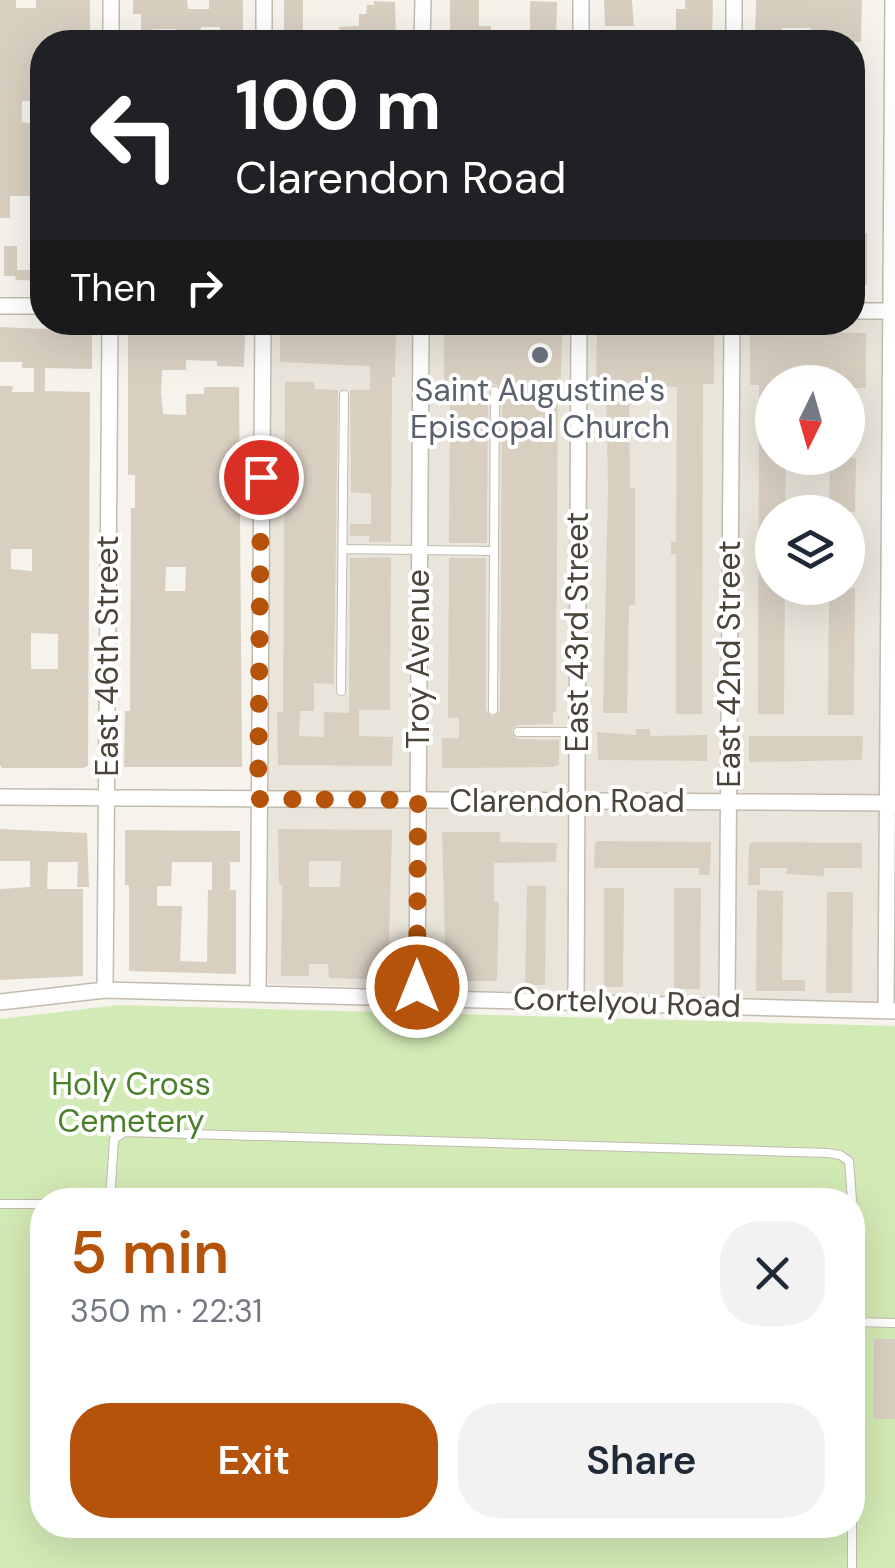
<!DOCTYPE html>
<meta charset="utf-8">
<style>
:root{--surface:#fff;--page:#f2f2f3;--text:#1f2937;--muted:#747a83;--accent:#b45309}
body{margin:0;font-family:"DM Sans",sans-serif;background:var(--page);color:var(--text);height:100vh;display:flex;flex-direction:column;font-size:38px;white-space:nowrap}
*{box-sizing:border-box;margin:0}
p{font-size:32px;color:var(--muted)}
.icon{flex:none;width:55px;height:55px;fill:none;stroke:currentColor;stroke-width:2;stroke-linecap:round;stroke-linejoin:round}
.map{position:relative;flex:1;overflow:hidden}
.details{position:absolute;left:30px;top:1188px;width:835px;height:350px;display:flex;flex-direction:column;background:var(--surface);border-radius:40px;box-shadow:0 10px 40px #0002}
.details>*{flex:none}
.top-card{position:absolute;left:30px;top:30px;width:835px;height:305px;border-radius:40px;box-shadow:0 10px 40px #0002;background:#202124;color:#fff;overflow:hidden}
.needle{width:65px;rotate:185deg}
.buttons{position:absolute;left:755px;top:365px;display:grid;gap:20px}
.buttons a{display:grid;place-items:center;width:110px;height:110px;border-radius:50%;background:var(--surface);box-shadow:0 10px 40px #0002;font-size:50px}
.pin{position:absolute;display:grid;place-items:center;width:85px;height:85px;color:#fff;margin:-42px;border:5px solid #fff;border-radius:50%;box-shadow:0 2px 10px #0007}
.me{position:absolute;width:110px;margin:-55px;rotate:0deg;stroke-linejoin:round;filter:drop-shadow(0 0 8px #0008)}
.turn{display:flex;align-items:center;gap:35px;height:210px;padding:0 40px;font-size:45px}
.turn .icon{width:130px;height:130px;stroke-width:2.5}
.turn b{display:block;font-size:70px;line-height:85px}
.then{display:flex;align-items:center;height:95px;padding:0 40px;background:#0003;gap:20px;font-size:38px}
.round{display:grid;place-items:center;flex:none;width:105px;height:105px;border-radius:40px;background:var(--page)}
.overview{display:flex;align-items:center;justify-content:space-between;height:170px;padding:0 40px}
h1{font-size:60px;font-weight:600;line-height:75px;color:var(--accent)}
.primary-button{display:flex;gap:20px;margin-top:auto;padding:20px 40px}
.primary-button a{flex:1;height:115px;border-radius:40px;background:var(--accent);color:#fff;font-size:40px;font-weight:600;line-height:115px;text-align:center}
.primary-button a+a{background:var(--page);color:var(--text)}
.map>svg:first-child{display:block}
.residential{fill:#eae5da;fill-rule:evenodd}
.green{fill:#d2eab5;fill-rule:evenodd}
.building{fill:#d8cfc1;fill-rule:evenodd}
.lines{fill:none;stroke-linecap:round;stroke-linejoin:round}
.lane-casing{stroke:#c2bbae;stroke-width:10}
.street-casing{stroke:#c2bbae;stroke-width:18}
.lane{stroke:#fff;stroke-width:8}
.street{stroke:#fff;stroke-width:15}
.route{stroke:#b45309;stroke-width:18;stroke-dasharray:0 32.4}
.worship-dot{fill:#6b7280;stroke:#fff;stroke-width:4}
.labels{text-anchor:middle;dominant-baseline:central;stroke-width:8;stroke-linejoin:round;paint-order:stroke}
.worship-label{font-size:32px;fill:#5b616d;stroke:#fff}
.street-label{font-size:32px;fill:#4b4439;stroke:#fff}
.park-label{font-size:32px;fill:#4a7f2a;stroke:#fff}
</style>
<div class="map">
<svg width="895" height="1568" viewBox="0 0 895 1568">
<rect width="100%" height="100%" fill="#f6f3ec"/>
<path class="residential" d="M895 0V1004L268 984 258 799 263 323 852 322 853 311H890ZM772 382H848V458H772ZM772 512H848V588H772Z"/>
<path class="green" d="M119 1005 895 1026V1568H0V1019ZM42 1200H852V1525H42Z"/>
<path class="building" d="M0 0H16V8H36V0H90V42H42V101H22V122L42 125V143H34V167L42 166V196H10V218H0Z
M133 0H187L188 9H209V0H243V42H220V27H201V34H186V40H175L176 29H153V42H141V14H133Z
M284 0H303V42H284Z
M450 0H479V26H491V42H450Z
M604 0H632L634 26H605Z
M685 0H713L712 42H676V9H685Z
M756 0H862L861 42H810L811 28H782V42H755Z
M374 1 395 2 396 37H340L339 27 359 26V14H366L367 5H374Z
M530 1 557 2 556 42H530Z
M852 233H867V285H852Z
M4 246H17V270H42V281L16 280 15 276H4Z
M0 327 92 331V369L45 368V391L90 392 88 766 83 768H2L0 765V386H13L12 392H34V368H22V362H0ZM11 549H32V571L11 569ZM31 633 58 634V669H31Z
M128 328 241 329 245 333 244 367 217 366V361L186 360V370H162L161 393 163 414 186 415V394H204V387H239L242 767H124L125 711H130L131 508H135V475H128ZM166 567H186L185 591H165Z
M280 329 396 330 395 377H392L391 542H369V536H350V524H371V494L351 492 350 390H370V366L280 362Z
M444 330 562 332 561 378H558L556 712H553V724L517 725 511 731 517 739 559 740V765L553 767 442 768V738H459V718H448L449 558H486V710L492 717 500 711 502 391 496 384 490 385 488 391 487 543H449L450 383H444Z
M597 331 712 332 714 335V384H703L702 714H676V554H671V542H676L677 387H629L630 488H635V605H629L627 713H603L608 488 606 386H596Z
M750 332 866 333V388H848V382H772V458H786L785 512H772V588H785L784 714H758L759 385H750Z
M285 382H314L315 389 338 390 334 684 314 683V711H300L299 736 324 737V712L349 713 350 558 391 557 390 710H359V736L393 737 392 766 278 765 277 712H283Z
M830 458H856L855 512H829Z
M829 588H855L854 715H828Z
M636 729H650V736L707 735V761L598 760 597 732 636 735Z
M749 736H863L862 760 749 762Z
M0 829 87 833 89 887H77L78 862H48L47 889H83V976L0 980V889L30 887V861H0Z
M278 829 392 830 388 980 329 978 328 964H309V976H281L282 885H279ZM309 861H341L340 887H309Z
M125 830 240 831V862H230V890H236V974L129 971V885H125ZM172 862H212V890H208L207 962 180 961 182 906H157V886H171Z
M442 832H500V842L557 843 556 862 494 863V902H499L497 981H446Z
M598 841 711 842 710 875H699V868H594L595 843Z
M753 842 862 843V868H824V876L786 874 787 868H760V885H748L749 844Z
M527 886H546L545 985H525Z
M604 888H624L623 987H604Z
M674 888H701L700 989H674Z
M757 890 783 891 782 980H805V991H756Z
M827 892H853L852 993H826Z
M874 1339H895V1419H873Z"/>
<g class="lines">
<g class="lane-casing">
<path id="lane" d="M343 549 494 551 493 710
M494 551 495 391
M341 691 344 395
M518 732H576
M110 1200 114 1139 125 1132 828 1153 840 1155 849 1161 852 1200
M0 1204H42
M852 1322 895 1323
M852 1568V1326"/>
</g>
<g class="street-casing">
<path id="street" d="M111 42V0
M264 42V0
M422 42 423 0
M581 42V0
M734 42V0
M0 306H42
M852 311H895
M0 797 895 803
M105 990 110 322
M258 992 263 322
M417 996 421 322
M576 1001 579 322
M0 1002 105 990 895 1011
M727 1005 732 322
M886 1010 893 0"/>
</g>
<use href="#lane" class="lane"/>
<use href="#street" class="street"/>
</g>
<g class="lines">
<path class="route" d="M261 477 258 799 418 800 417 987"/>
</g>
<circle class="worship-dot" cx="540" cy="355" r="10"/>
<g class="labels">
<g class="worship-label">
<text x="540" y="390">Saint Augustine's<tspan x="540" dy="37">Episcopal Church</tspan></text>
</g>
<g class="street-label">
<text transform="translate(577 632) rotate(-90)">East 43rd Street</text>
<text transform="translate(107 656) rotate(-90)">East 46th Street</text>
<text transform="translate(418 659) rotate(-90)">Troy Avenue</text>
<text transform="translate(729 664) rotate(-90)">East 42nd Street</text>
<text x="567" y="801">Clarendon Road</text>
<text transform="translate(627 1002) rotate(2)">Cortelyou Road</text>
</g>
<g class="park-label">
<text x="131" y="1084">Holy Cross<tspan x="131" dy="37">Cemetery</tspan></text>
</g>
</g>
</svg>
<div class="buttons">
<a><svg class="needle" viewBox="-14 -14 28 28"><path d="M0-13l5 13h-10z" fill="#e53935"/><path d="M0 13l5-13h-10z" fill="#747a83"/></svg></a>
<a><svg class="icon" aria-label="layers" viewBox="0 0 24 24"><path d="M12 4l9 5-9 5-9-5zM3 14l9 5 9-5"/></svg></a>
</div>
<div class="pin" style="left:261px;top:477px;background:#d93025"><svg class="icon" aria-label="arrive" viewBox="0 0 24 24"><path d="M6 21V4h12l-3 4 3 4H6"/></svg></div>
<svg class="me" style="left:417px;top:987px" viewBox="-20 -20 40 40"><circle r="17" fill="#b45309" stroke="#fff" stroke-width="3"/><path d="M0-11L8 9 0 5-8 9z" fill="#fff"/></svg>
<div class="top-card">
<div class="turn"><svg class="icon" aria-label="left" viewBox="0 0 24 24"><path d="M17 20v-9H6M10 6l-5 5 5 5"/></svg><div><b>100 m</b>Clarendon Road</div></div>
<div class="then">Then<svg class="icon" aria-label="right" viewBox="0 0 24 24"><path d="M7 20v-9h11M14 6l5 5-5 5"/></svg></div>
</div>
<section class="details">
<div class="overview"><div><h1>5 min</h1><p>350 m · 22:31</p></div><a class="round"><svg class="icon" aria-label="close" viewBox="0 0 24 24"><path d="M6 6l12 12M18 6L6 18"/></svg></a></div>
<div class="primary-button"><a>Exit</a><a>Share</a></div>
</section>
</div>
